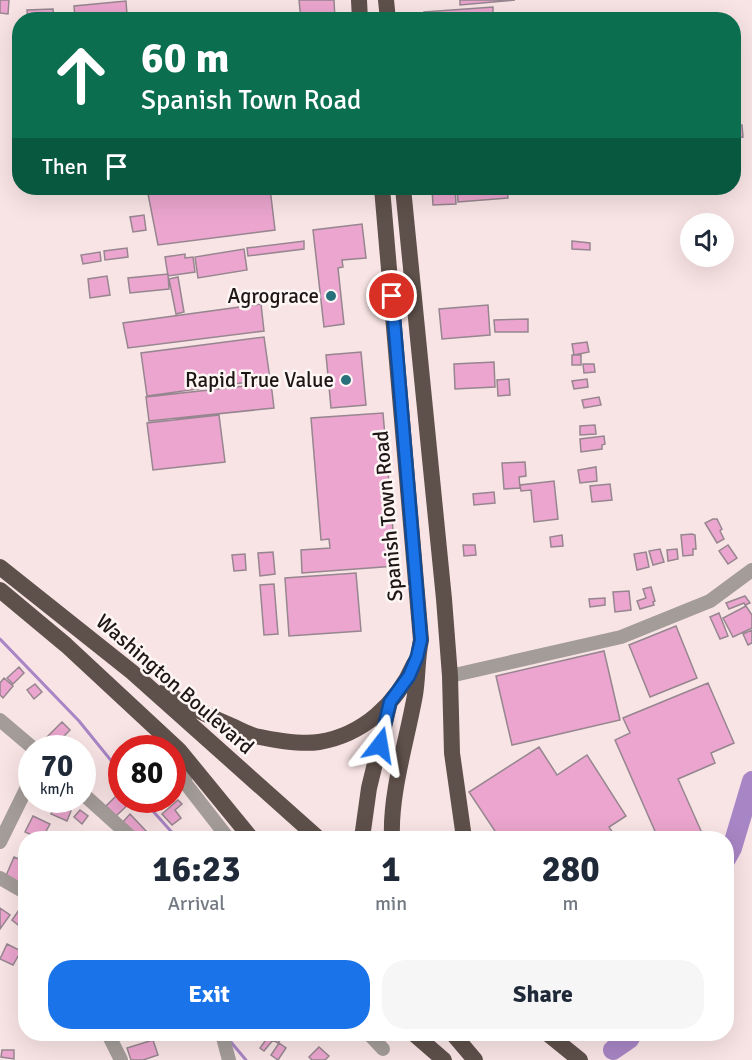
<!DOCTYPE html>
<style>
:root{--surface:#fff;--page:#f6f6f7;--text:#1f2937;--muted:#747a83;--accent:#1a73e8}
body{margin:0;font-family:Signika,sans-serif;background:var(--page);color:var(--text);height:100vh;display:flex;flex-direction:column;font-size:22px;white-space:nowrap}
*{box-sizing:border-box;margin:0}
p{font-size:20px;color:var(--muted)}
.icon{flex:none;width:33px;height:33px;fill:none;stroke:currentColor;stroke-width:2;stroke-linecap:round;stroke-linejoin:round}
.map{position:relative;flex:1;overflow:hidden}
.side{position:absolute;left:18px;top:831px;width:716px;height:210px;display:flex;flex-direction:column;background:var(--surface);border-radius:24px;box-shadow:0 6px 24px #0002}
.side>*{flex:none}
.guide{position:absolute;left:12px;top:12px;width:729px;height:183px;border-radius:24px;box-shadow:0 6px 24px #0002;background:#0b6e4f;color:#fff;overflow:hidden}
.controls{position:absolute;left:680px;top:213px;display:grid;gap:12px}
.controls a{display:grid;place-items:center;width:54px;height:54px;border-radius:50%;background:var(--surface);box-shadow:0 6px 24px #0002;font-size:30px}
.speed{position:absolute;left:18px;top:735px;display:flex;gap:12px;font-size:30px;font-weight:700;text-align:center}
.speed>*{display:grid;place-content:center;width:78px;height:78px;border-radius:50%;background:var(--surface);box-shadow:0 6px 24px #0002;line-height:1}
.speed small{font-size:15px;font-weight:400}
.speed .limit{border:9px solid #d22;background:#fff;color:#111}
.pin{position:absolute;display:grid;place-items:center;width:51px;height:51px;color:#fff;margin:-26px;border:3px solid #fff;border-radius:50%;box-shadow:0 2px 6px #0007}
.me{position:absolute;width:66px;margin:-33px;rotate:14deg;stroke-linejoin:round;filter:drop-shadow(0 0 4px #0008)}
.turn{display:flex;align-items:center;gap:21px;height:126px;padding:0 30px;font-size:27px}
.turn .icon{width:78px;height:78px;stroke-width:2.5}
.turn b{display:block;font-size:42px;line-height:51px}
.then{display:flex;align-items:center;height:57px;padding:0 30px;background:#0003;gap:12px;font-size:22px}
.eta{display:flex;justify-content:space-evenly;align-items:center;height:102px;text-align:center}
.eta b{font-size:36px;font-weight:700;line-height:42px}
.cta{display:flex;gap:12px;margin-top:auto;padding:12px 30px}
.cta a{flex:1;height:69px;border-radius:24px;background:var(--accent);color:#fff;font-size:24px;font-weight:700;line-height:69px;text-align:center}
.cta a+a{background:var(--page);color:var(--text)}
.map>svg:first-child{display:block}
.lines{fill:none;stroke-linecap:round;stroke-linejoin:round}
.stream{stroke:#a885c4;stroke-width:3}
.river{stroke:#a885c4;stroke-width:20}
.building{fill:#eba5ce;stroke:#96868f;stroke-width:1.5}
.minor{stroke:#a39c98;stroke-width:14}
.trunk{stroke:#5e504a;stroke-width:16}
.route-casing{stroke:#114b97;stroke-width:15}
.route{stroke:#1a73e8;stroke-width:10}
.poi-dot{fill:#28717b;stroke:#fef5f5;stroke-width:2}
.labels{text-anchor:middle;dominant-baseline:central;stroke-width:5;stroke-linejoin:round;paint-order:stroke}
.poi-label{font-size:21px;fill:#1d1616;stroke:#fef5f5;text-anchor:end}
.street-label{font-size:21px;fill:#1d1616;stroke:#fef5f5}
</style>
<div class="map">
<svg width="752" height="1060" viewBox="0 0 752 1060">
<rect width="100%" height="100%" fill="#f9e4e5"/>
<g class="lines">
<path class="stream" d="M0 639 79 721 122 774
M143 800 177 838
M230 1041 246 1060"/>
<path class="river" d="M726 859 732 848 752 781
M613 1050 629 1039 632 1034"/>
</g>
<path class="building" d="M0 0H9L8 14 0 13Z
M299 0H334L335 20H301Z
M460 0H515L460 5Z
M126 1 127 14 75 19 74 6Z
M493 7V20H424V12Z
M53 9 54 20H28L27 10Z
M742 125 743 137 734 138V126Z
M197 188H270L275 230 158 245 148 194Z
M455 188 456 204 433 205 432 189Z
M457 188H507L508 198 458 202Z
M144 215 146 230 133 232 130 217Z
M362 224 366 258 342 260 343 267 338 268 344 324 324 327 313 230Z
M304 241V249L248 256 247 248Z
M572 241 590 243V250L572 249Z
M127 248 128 257 105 260 104 251Z
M244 249 247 270 198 278 195 257Z
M100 252 101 261 83 264 81 255Z
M185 254V258L193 257 195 272 168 276 165 257Z
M168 274 169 289 130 293 128 278Z
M107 276 110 295 90 298 88 279Z
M178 277 184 312 176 314 169 279Z
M261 304 264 331 128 348 123 323Z
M488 305 490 335 442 339 439 309Z
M528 319V332H495L494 320Z
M264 337 270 379 147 396 141 353Z
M587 342 589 352 574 355 572 344Z
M361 352 366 405 331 408 326 355Z
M572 355H581V365H572Z
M494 362 495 387 455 389 454 364Z
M583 364H594L595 372 584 373Z
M509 379 510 395 498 396 497 380Z
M587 379 588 387 574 389 572 381Z
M271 383 274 408 149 421 146 397Z
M599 397 601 405 584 408 582 400Z
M383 413 396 566 302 573 301 550 330 548 329 539 321 540 311 418Z
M219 415 225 462 153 470 147 423Z
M595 425 596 434 580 435V426Z
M604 436 605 444 602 445V449L581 452 580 439Z
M525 462 526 476 519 477 520 488 504 489 502 463Z
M596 467 597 481 580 483 578 470Z
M554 481 558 519 534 522 531 490 521 491 520 485Z
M610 484 612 500 592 502 590 486Z
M494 492 495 503 474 505 473 494Z
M713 519H717L722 529 720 531 724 539 717 543 705 523Z
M692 534 695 535 696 549H693V555L683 556 681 535Z
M562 535 563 546 551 547 550 537Z
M463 545H475L476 555 464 556Z
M728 545 737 558 728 564 719 551Z
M660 549 664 562 653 565 649 551Z
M677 549 678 559 668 561 667 550Z
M273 552 275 574 260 576 258 553Z
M646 552 649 567 637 570 634 554Z
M245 554 246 570 234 571 232 555Z
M356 573 361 631 289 636 285 578Z
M274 584 278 634 264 635 260 585Z
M651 587 655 601 653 602 654 605 640 609 637 601 646 598 643 589Z
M629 591 631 610 615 612 613 592Z
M745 596 750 603 745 605 744 603 729 609 726 603Z
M605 598V605L590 607 589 599Z
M746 606 752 615V628L733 637 723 618Z
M719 613 728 636 720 639 710 617Z
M676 626 697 678 650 697 629 645Z
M752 630V643L748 645 743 634Z
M604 651 620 720 512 745 496 676Z
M19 667 24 673 13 684 7 678Z
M4 678 13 686 3 698 0 695V683Z
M708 683 734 743 711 753 715 763 678 779 702 833 691 838H658L615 740 630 733 623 718Z
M35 684 42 692 34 699 27 690Z
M62 722 70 730 54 746 46 738Z
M539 747 557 775 587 755 626 816 609 827 616 838H496L499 837 469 792Z
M122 790V800H133L116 816 106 806Z
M178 800 182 804 175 810 181 818 172 825 162 814Z
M56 804 71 811 67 821 51 814Z
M80 810 88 816 82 824 74 817Z
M130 814 146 831 138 838 122 823Z
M33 816 50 824 45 833 50 835 48 838H38L25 832Z
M14 857 26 862V882L23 881 21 885 5 878Z
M0 908 10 915 0 929Z
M19 910 26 914V922L22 919 18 925 12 920Z
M7 944 21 951 13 965 0 959Z
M270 1034H278L283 1037 278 1043 273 1040 264 1051 260 1048Z
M153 1040 158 1055 143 1060H131L127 1048Z
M279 1043 286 1048 278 1060 271 1055Z
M319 1047 329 1056 325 1060H312L309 1057Z
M2 1050H14V1059L1 1057Z"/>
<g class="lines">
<path class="minor" d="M450 676 621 637 710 601 752 570
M0 720 33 748
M179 750 186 784 228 838
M82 793 132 838
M0 842 32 777
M0 878 26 893
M108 1034 121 1060
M222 1034 229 1060
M369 1034 383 1049"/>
<path class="trunk" d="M359 0 360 20
M386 0 388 20
M382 188 421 640C417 658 418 677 415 695 407 740 390 793 392 838
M403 188 444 599 450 676 452 753 464 838
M0 567 132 672 318 838
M0 590 66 645 179 750 251 838
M164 692C187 705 210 717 234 727 240 730 248 734 255 736 274 740 300 745 319 742 363 735 397 703 414 664
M362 838 369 788 390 702
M414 1034 444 1060
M453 1034 475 1060
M548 1034 580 1060"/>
</g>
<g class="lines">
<g class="route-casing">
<path id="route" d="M380 745 390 702 409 676 417 657 421 640 392 296"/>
</g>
<use href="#route" class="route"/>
</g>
<g class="poi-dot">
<circle cx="331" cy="296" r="6"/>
<circle cx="346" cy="380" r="6"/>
</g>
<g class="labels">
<g class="poi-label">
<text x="319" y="296">Agrograce</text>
<text x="334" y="380">Rapid True Value</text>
</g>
<g class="street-label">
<text transform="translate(388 516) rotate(-95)">Spanish Town Road</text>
<text transform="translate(175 684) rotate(41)">Washington Boulevard</text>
</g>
</g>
</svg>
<div class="controls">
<a><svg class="icon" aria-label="sound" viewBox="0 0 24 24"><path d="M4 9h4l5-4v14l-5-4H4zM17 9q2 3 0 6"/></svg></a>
</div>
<div class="speed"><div>70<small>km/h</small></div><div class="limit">80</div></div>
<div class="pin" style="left:392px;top:296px;background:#d93025"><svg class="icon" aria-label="arrive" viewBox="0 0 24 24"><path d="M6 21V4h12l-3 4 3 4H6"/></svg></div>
<svg class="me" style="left:380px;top:745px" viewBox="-20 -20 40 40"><path d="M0-17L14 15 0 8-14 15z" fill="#1a73e8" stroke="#fff" stroke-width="4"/></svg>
<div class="guide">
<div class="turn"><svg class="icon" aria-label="ahead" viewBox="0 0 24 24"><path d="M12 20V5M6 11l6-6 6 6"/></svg><div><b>60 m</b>Spanish Town Road</div></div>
<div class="then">Then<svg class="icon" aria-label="arrive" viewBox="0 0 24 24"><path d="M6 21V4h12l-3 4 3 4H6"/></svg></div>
</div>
<section class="side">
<div class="eta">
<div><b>16:23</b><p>Arrival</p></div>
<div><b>1</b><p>min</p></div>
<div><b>280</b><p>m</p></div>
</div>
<div class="cta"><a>Exit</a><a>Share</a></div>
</section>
</div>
